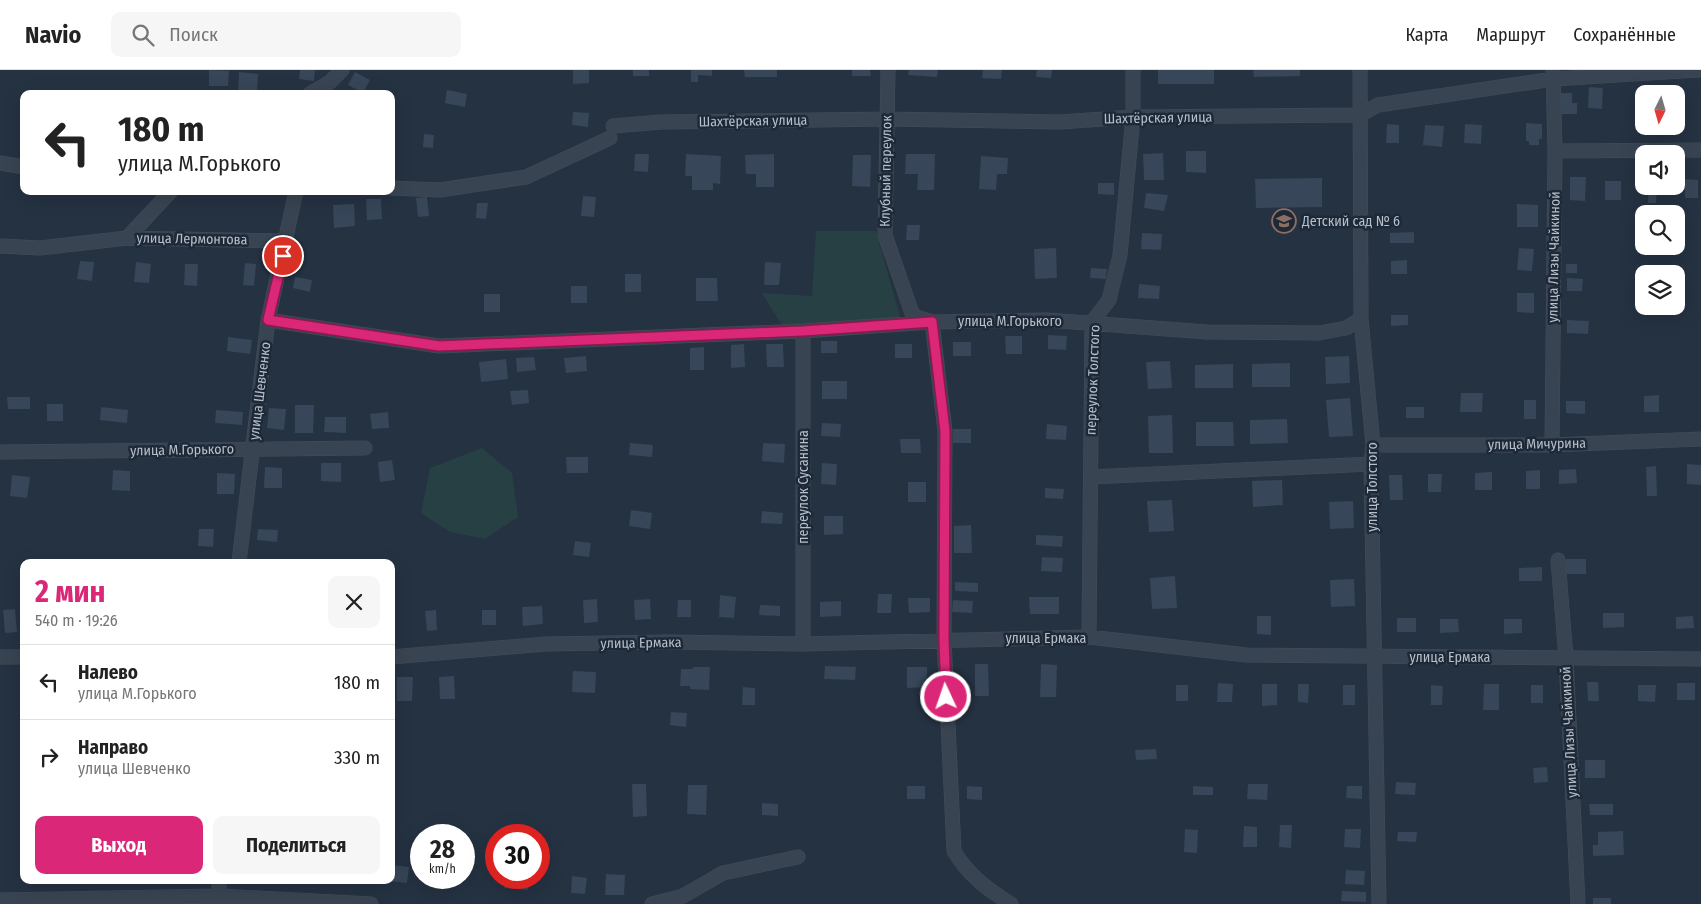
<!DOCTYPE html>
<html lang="ru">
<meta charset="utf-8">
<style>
:root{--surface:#fff;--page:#f6f6f6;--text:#222;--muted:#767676;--line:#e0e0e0;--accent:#db2777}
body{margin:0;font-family:"Fira Sans Condensed",sans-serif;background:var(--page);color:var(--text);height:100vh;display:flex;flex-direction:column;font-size:19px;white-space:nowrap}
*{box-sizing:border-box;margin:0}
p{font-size:16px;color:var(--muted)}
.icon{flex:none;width:28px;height:28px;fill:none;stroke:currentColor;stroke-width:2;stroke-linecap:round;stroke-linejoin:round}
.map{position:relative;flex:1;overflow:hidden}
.side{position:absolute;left:20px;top:489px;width:375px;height:325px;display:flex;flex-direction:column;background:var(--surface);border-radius:10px;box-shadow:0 5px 20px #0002}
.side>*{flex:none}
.hud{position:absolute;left:20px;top:20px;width:375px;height:105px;border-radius:10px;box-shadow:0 5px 20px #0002;background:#fff;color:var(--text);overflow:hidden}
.needle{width:32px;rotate:185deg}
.fabs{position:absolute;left:1635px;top:15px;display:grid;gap:10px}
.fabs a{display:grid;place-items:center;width:50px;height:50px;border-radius:10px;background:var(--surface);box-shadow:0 5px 20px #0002;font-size:25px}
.speed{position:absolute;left:410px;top:754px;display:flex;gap:10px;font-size:25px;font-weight:700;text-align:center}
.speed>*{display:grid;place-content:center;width:65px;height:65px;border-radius:50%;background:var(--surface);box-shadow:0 5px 20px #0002;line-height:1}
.speed small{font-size:12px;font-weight:400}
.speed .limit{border:8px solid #d22;background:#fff;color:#111}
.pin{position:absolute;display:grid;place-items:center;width:42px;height:42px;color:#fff;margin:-21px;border:2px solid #fff;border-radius:50%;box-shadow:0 1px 5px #0007}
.me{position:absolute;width:55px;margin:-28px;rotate:357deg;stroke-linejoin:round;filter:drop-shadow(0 0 4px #0008)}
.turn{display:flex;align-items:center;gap:18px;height:105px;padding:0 15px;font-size:22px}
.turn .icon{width:65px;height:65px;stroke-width:2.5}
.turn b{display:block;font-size:35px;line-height:42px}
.round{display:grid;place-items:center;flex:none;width:52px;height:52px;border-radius:10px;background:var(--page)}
.head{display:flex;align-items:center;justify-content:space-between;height:85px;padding:0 15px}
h1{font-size:30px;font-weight:700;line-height:38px;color:var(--accent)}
.action{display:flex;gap:10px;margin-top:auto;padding:10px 15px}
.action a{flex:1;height:58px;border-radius:10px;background:var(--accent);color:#fff;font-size:20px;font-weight:700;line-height:58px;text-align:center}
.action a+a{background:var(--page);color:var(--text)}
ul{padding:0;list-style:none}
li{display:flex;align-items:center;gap:15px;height:75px;padding:0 15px;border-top:1px solid var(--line)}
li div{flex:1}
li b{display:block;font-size:19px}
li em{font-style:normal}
header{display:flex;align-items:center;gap:30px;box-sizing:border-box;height:70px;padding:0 25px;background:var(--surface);border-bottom:1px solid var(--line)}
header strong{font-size:24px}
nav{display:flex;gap:28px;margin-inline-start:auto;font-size:18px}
.search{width:350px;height:45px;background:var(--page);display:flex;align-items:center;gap:12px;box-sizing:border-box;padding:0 18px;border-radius:10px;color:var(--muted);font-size:19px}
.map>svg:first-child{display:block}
.green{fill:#274043}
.building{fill:#374658}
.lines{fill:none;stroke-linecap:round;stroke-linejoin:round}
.minor-casing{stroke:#434d5b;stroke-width:15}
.minor{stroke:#394452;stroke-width:14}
.route-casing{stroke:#8e194d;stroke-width:12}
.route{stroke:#db2777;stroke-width:9}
.labels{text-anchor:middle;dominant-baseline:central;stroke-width:5;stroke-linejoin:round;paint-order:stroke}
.street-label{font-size:14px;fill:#b6bfcc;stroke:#1e2937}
.poi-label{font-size:14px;fill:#b6bfcc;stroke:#1e2937;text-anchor:start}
</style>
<header>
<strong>Navio</strong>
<div class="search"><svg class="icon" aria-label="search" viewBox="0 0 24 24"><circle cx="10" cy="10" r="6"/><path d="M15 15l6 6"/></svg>Поиск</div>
<nav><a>Карта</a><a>Маршрут</a><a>Сохранённые</a></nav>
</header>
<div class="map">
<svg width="1701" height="834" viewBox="0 0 1701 834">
<rect width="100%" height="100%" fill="#253242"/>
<path class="green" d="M816 161H876L901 250 800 258 781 254 762 223 812 226Z
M482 378 512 403 518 447 485 469 450 462 421 443 430 398Z"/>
<path class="building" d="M209 0 229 1 228 16H209Z
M300 0H315L314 11 299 9Z
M573 0H589V13L573 14Z
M633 0H649V6H633Z
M691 0H712V6L698 5V12H691Z
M744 0H777V7H745Z
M852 0H870L871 6H852Z
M909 0H938L937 7 908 5Z
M983 0H1002L1001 9 982 8Z
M1037 0H1052L1051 8 1036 7Z
M1158 0H1214V14H1158Z
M1253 0H1300V6L1254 7Z
M239 2 258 4 257 24H238Z
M355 2 370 10 363 23 348 15Z
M1589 17 1603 18 1602 39 1588 38Z
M447 20 467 24 465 37 445 33Z
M1561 23H1572V33H1577V44H1560Z
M1637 23 1644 24V46L1636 45Z
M573 42 589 43 588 57 572 55Z
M1526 53 1542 54V69H1539V75H1529V71H1526Z
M1387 54 1399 55V73H1386Z
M1465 54 1482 55 1481 74 1464 73Z
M1425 55 1444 56 1442 77 1423 75Z
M424 64 434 65 433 78 423 77Z
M1186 81H1206V103L1186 102Z
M1163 83 1164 110H1144L1143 84Z
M635 84H649L648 102 634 101Z
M686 84 721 86 720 114 713 113V120H692V106H685Z
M774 84V117H756V104H746L745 85Z
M906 84H935L934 120H917L918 104H905Z
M853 85H871L870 117 852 116Z
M981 86 1008 88 1007 104H997L996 120 979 119Z
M1570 107H1586L1585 131 1570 130Z
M1322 108V137L1256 138 1255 109Z
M1685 109 1698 110V128H1685Z
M1605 111H1621V130H1605Z
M1098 113H1114V125L1098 124Z
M1649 116H1657L1656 133H1648Z
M1146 123 1168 125 1164 141 1144 138Z
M583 126 596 127 594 147 581 146Z
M427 127 429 146 418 147 416 128Z
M366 129H381L382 149 367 150Z
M477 133H488L486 149 476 148Z
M354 134 355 156 334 158 333 135Z
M1517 134 1538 135V157H1517Z
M907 155H920L919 170H906Z
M1414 162V173H1390V163Z
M1142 163 1162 164 1161 180 1141 179Z
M1056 178 1057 208 1035 209 1034 179Z
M1519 178 1534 179 1532 201 1517 200Z
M1407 190V204H1391V191Z
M80 191 94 192 92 211 77 209Z
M136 192 151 194 149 213 134 212Z
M765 192 781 193 779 215H764Z
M245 193 256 194 254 216 243 215Z
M185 194H198L197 216 184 215Z
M1566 194H1577V203H1566Z
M1091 198 1107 199 1106 209 1090 208Z
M625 204H641V222H625Z
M295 207 312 210 310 222 293 218Z
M696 208H717L718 231H696Z
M1567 208 1583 209 1582 221H1567Z
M1139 214 1160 216 1159 229 1138 228Z
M571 216H587V233H571Z
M1517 223H1534V243L1517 242Z
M484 224H500V242H484Z
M1391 245H1408V255L1391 256Z
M1567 250 1589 251 1588 264 1567 263Z
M1048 265 1067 266 1066 280 1048 279Z
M1005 266H1022V284H1006Z
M228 267 252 270 250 284 227 281Z
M821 271H837V283H821Z
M953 272H971V286H953Z
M744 274 745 297 731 298V275Z
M766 274H783L784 297H767Z
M895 274H912V288H895Z
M704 277V300H690V278Z
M586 286 587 301 566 303 564 288Z
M1349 286 1350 313 1326 314 1325 287Z
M534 287 536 300 517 302 516 288Z
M506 289 508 309 481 312 479 292Z
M1170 291 1172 318 1148 319 1146 292Z
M1290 293V317H1252V294Z
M1233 294V318H1195V295Z
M822 311H847V329H822Z
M528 320 529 333 512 335 510 321Z
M1461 323H1483L1482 342H1460Z
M1659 325V342H1644V326Z
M7 327H30V339H8Z
M1350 328 1353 366 1329 367 1326 330Z
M1524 330H1536V349H1524Z
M1566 331H1585V344L1566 343Z
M47 334H63V351H47Z
M295 335H314L313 363H295Z
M101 337 128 340 127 353 100 350Z
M1406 337H1424V348H1406Z
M269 338 286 339 284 360 267 358Z
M216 340 243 342 242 355 215 353Z
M388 342 389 358 372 359 370 344Z
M1172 345 1173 383H1149L1148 346Z
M325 347H346V363L324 362Z
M1287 349 1288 373 1250 374V350Z
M1196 352H1233L1234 376H1196Z
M822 353 841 354 840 367 821 366Z
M1047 354 1067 356 1066 370 1046 369Z
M953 359H971V373H953Z
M900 369H920L921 383H901Z
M630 373 653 375 652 387 629 385Z
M763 373 785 374 784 393 762 391Z
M566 387H588V403H567Z
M392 390 395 410 380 412 378 392Z
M321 393H341V412L321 411Z
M822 393 837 394 836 415 821 414Z
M1687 394 1701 395V415L1687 414Z
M1656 396 1657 426H1647L1646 397Z
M265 397 282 398V418H264Z
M1576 399 1577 413 1559 414V400Z
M113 400 130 401V421L112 420Z
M1540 400V419H1526V401Z
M1492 402V420H1475V403Z
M217 403 235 404 234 424H217Z
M1428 404H1442L1441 422H1428Z
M12 405 30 407 27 428 10 426Z
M1389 405H1402L1403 430H1390Z
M1282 410 1283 435 1253 437 1252 411Z
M908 412H926V432H908Z
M1045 418 1064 419 1063 429 1045 428Z
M1172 430 1174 461 1149 462 1147 431Z
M1353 431 1354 458 1330 459 1329 432Z
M631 440 652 443 650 459 629 456Z
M762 441 783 443 782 454 761 453Z
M824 446H843V464L824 465Z
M971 455 972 483H954V456Z
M199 459H214L213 477 198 476Z
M258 459 278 460 277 472 257 470Z
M1036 465 1063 466 1062 477 1036 475Z
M575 471 591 473 589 487 573 485Z
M1042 487 1063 488 1062 502 1041 501Z
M1566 489H1586V504H1566Z
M1542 497V511H1519V498Z
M1175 506 1177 538 1152 539 1150 508Z
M1354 509 1355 536 1331 537 1330 510Z
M955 512 978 513V522L955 521Z
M878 524H892L891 543H877Z
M720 525 736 527 734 548 719 547Z
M1029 527H1059V544H1030Z
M908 528H930V542L909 543Z
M597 529 598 552 584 553 583 530Z
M650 529 651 549 635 550 634 530Z
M678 530H691V547H677Z
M953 530 973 531 972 543 952 542Z
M841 531V546L820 547V532Z
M760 535 780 536V546L759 545Z
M542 536 543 554 523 556 522 537Z
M15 539 17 562 5 563 3 540Z
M436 540 437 560 427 561 425 541Z
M482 540H496V555H482Z
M1603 543H1624V557L1603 558Z
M1257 546H1271V565L1257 564Z
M1693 546 1694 558 1676 559V547Z
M1397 548H1416V562H1397Z
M1440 549H1458L1459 562 1440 563Z
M1504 549H1522V563L1504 564Z
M975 594H988L989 626H975Z
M1041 594 1057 595 1056 627H1040Z
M825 596 856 597 855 610 824 609Z
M693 597H710L709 620 690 619V616H680L681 599H693Z
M907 597H927V617L907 618Z
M573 601 596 602 595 623 572 622Z
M454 606 455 629H440L439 607Z
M397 607H413L412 631H397Z
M1587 612H1598L1599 631H1588Z
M1218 613 1233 614 1232 632H1217Z
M1677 613H1695V630H1677Z
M1262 614H1277V635L1262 636Z
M1298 614H1309L1308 633 1298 632Z
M1484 614H1499V640H1483Z
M1176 615H1188V631H1176Z
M1343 615H1355V635H1343Z
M1431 615 1443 616 1442 635H1431Z
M1531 615H1543V633H1531Z
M1638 615H1656L1655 632 1638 631Z
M743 617 755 618V635H742Z
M671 642 687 643 686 657 670 655Z
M1156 679 1157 689 1136 690 1135 680Z
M1585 690H1605V708H1585Z
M1547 697 1548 712 1534 713 1533 698Z
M1396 712 1416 713 1415 725 1395 724Z
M632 714H646L647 746 633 747Z
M1248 714H1268L1267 730 1247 729Z
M688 715H707L706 745 687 744Z
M907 716H925V729H907Z
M967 716 982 717V730L967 729Z
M1193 716 1213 717V725H1193Z
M1347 716H1362V729L1346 728Z
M762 733 778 734V746L762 745Z
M1589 734H1613V745H1590Z
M1280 755H1292L1291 778 1279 777Z
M1244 756 1257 757V777H1243Z
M1185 759 1198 760 1197 783 1184 782Z
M1345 759H1361L1360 778 1344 777Z
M1623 761 1624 785 1593 786V775H1598V762Z
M1398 762H1417L1416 772 1397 771Z
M391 795 409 797 407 813 387 811 391 810Z
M1346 800 1365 801 1364 815 1345 814Z
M606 804 625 805 624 825H605Z
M572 806 587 808 585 824 571 823Z
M505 808H529L528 820 504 818Z
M1342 821 1366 822V832L1341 831Z
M1593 828H1611V834H1593Z"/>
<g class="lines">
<g class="minor-casing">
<path id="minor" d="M888 0 885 165 913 246 932 252 945 361 944 569 954 781C968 805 987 819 1011 834
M1360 0 1361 249 1373 375 1371 394 1379 834
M310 24 330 12 342 0
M613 56 661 52 887 49 1059 52 1133 47 1360 45 1378 35 1553 9 1698 0
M1555 81 1701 80
M0 93 24 97
M391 118 440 120 526 107 610 68
M127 168 287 171
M0 176 40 178 127 168 171 121
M268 250 439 276 803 261 932 252 1047 250 1207 262 1319 263 1346 258 1361 249
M803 261V574
M1373 375H1552L1701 369
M1552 375 1555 81 1553 0
M0 382 365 378
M1091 407 1371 394
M1558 490 1566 588 1578 834
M239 492 268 250 296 121
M1089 567 1092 252 1109 230 1120 185 1133 47V0
M0 587H24
M391 587 546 574 670 572 803 574 1089 567 1246 585 1701 589
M219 826V810
M0 830 219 826 371 834
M652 834 683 826 723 803 798 787"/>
</g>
<use href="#minor" class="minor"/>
</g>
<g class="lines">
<g class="route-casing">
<path id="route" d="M283 186 268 250 439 276 803 261 932 252 945 361 944 569 946 627"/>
</g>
<use href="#route" class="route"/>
</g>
<defs>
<g id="school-ring" transform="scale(1.25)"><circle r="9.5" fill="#1e2937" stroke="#8d6e63" stroke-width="1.5"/><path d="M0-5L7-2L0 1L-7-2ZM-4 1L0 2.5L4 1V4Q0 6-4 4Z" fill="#8d6e63"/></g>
</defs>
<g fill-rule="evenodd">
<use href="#school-ring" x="1284" y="151"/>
</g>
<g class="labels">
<g class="street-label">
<text transform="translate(1158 48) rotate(-1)">Шахтёрская улица</text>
<text transform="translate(753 51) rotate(-1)">Шахтёрская улица</text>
<text transform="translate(886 101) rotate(-89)">Клубный переулок</text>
<text transform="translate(192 169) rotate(1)">улица Лермонтова</text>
<text transform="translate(1554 187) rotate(-89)">улица Лизы Чайкиной</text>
<text x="1010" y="251">улица М.Горького</text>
<text transform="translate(1093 310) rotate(-88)">переулок Толстого</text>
<text transform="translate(260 321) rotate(-83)">улица Шевченко</text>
<text transform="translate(1537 374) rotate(-1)">улица Мичурина</text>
<text transform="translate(182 380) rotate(-1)">улица М.Горького</text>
<text transform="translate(803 417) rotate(-90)">переулок Сусанина</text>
<text transform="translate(1372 417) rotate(-90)">улица Толстого</text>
<text x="1046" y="568">улица Ермака</text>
<text transform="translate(641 573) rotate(-1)">улица Ермака</text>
<text x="1450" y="587">улица Ермака</text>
<text transform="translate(1569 662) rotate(-93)">улица Лизы Чайкиной</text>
</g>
<g class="poi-label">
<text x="1302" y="151">Детский сад № 6</text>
</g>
</g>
</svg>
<div class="fabs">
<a><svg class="needle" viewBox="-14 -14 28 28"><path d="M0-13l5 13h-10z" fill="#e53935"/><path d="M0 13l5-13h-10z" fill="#767676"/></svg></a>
<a><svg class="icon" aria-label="sound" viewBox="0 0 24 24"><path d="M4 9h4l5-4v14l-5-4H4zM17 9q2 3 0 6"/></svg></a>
<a><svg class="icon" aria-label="search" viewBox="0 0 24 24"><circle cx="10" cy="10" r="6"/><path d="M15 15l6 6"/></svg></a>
<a><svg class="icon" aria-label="layers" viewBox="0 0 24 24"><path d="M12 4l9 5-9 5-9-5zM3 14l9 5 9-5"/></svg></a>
</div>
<div class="speed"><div>28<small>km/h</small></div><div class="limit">30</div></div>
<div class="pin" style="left:283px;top:186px;background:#d93025"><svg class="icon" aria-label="arrive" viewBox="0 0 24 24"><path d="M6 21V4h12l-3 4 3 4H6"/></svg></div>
<svg class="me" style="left:946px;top:627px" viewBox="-20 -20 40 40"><circle r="17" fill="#db2777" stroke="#fff" stroke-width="3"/><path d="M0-11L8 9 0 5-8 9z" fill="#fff"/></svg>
<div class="hud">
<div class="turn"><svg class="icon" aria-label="left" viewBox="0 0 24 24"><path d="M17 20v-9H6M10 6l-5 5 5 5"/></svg><div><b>180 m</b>улица М.Горького</div></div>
</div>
<section class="side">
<div class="head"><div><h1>2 мин</h1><p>540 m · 19:26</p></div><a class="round"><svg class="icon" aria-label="close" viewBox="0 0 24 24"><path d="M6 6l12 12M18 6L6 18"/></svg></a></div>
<ul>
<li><svg class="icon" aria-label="left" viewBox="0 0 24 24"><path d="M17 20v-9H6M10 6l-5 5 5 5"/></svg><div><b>Налево</b><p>улица М.Горького</p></div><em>180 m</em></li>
<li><svg class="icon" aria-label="right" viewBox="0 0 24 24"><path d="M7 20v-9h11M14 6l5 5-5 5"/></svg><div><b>Направо</b><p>улица Шевченко</p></div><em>330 m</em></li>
</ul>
<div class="action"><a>Выход</a><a>Поделиться</a></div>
</section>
</div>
